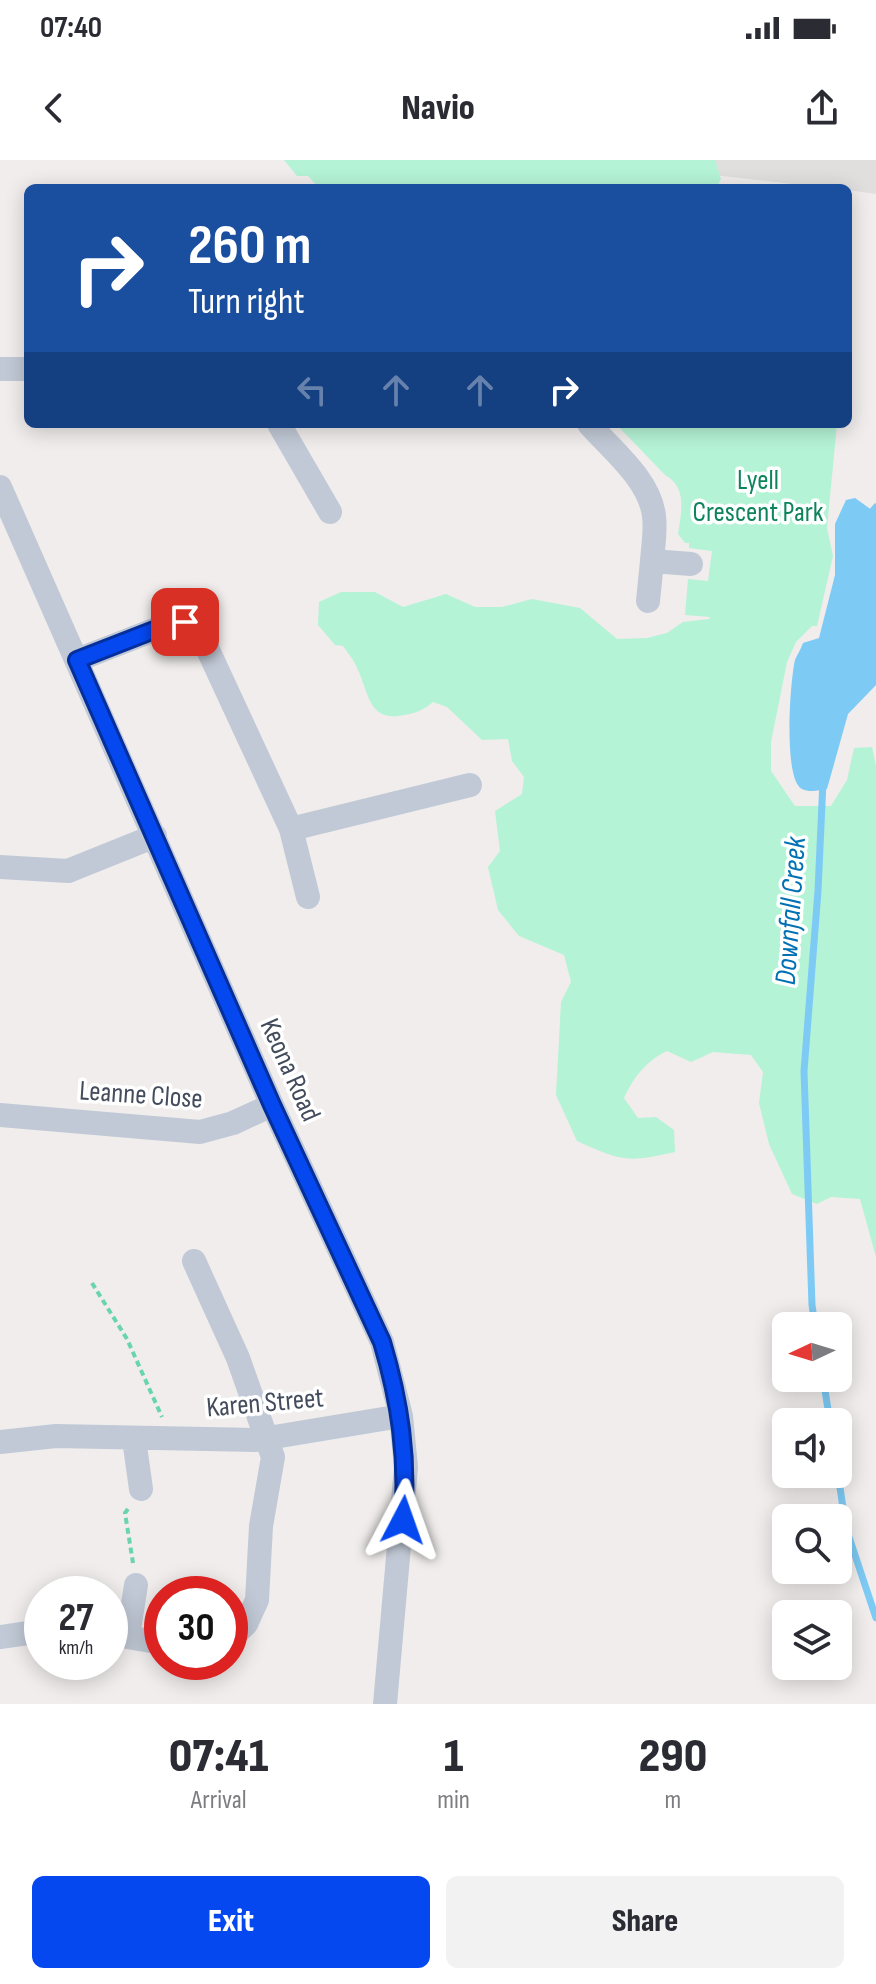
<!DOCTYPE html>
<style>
:root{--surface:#fff;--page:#f2f2f3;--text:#2b2b33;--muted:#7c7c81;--accent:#0648f0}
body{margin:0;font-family:"Sofia Sans Condensed",sans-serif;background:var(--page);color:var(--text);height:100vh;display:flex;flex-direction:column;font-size:30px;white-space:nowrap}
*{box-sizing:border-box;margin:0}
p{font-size:26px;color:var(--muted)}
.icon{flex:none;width:44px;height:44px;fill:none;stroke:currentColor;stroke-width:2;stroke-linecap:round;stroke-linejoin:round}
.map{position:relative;height:1544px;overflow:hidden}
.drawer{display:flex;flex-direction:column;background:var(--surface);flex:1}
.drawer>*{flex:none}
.top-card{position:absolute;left:24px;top:24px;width:828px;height:244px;border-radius:12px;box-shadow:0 4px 20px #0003;background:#1a4fa0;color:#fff;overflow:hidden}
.needle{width:52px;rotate:266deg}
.buttons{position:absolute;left:772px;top:1152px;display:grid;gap:16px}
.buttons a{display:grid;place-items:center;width:80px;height:80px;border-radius:12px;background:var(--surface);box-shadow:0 4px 20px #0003;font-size:40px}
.speed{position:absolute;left:24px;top:1416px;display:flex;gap:16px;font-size:40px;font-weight:700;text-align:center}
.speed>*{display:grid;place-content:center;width:104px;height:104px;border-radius:50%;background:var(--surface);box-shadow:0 4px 20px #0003;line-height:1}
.speed small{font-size:20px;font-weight:400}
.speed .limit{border:12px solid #d22;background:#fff;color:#111}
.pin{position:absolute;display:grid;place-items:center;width:68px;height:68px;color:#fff;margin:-34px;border-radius:16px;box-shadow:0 4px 12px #0006}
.me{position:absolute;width:88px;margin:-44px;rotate:4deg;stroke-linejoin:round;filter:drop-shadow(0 0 6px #0008)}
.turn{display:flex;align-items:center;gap:28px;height:168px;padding:0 32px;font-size:36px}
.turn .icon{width:104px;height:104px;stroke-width:2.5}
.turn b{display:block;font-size:56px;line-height:68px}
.lanes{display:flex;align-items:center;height:76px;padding:0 32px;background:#0003;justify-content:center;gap:40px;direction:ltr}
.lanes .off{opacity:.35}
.eta{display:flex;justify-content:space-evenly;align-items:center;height:136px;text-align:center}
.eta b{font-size:48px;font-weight:800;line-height:56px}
.cta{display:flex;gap:16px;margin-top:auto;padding:16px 32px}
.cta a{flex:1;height:92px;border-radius:12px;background:var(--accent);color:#fff;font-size:32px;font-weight:800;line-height:92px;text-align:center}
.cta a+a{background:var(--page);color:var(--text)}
.status{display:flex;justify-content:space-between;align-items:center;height:56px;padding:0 40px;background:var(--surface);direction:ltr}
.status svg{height:22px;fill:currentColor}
header{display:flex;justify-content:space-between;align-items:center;height:104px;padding:0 32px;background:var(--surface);font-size:36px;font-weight:800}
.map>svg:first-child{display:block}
.education{fill:#e1dede}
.green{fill:#b5f3d6}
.water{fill:#7dcaf5}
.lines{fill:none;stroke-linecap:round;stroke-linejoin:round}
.stream{stroke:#7dcaf5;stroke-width:7}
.path{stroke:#69d4b0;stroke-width:4;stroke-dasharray:6 4;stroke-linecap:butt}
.street{stroke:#c1c9d6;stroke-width:24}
.route-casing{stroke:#042f9c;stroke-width:20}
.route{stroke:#0648f0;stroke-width:14}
.labels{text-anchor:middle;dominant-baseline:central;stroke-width:7;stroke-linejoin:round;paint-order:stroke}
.park-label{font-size:28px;fill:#0d845b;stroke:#fff}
.street-label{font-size:28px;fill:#434c5c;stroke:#fff}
.water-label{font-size:30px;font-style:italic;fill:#0071b2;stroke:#fff}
</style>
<div class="status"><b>07:40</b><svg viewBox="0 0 49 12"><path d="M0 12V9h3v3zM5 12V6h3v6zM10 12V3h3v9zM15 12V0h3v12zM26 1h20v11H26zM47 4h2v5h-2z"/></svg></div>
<header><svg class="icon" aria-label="back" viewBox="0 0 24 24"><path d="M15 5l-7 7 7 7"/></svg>Navio<svg class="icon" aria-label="share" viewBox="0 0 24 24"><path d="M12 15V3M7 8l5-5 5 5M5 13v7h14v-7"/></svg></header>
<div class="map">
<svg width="876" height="1544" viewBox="0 0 876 1544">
<rect width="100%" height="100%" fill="#f0edec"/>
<path class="education" d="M705 0H876V34L848 30V28H827L704 14Z"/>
<path class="green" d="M284 0H715L721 19 716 28H319L308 16H297Z
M616 264H837L827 368 833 396 817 466H812L796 482 787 502 771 582V611L795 646H831L847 620 854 588 872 587 876 606V1097L860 1039 831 1037 817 1044 792 1034 769 984 759 943 763 912 751 895 713 892 691 902 667 891C645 902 634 917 624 938L638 958 656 957 674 970 675 992C626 1003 622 1001 577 981L556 935 561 842 571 822 564 795 519 776 498 750 488 707 500 691 495 651 522 634 524 617 512 601 508 579 482 580 447 547 433 542C423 550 417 553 404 555 368 563 369 532 357 508 354 500 348 493 343 486L335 485 318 465 319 442 341 432H375L403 447 446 434 475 447H502L532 439 580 448 617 479 647 478 667 473 683 462 709 459 710 457 685 455 688 419 708 421 712 391 689 388V383H685L678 374C681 354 688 327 665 315Z"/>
<path class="water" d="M855 338 876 353V525L848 554 827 629C820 630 810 633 802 629 783 620 790 521 795 500 797 495 801 489 803 483L819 478 835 415V364L846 340Z"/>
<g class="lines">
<path class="stream" d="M867 358 876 347
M815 1166 812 1145 804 911 818 731 823 621
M823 1218 830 1262
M838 1314 846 1368 876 1458"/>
<path class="path" d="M92 1123 127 1179 162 1257
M128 1349 125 1353 133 1403"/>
<path class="street" d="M0 209H28
M279 264 330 352
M589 264C612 290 650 320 654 356 656 371 653 386 652 401
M0 327 272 945 382 1182 401 1256 406 1307 385 1544
M648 441 652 401 691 404
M77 500 172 463C186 462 193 465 202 477L291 669 308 737
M291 669 470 625
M0 707 68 711 155 676
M0 955 200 972 233 963 272 945
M194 1101 238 1198 273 1297 261 1366 257 1440 246 1464 230 1479
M134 1279 141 1329
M0 1282 56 1276 256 1280 401 1256
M110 1474 162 1483
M128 1476 136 1425
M0 1477 42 1471"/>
</g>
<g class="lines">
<g class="route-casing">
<path id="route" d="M185 462 172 463 77 500 272 945 382 1182C400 1242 408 1298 403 1360"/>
</g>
<use href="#route" class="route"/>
</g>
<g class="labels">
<g class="park-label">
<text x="758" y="320">Lyell<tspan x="758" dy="32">Crescent Park</tspan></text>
</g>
<g class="street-label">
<text transform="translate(290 910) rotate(66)">Keona Road</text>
<text transform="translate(141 935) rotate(4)">Leanne Close</text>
<text transform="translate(265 1243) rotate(-5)">Karen Street</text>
</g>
<g class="water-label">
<text transform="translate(791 751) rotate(-86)">Downfall Creek</text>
</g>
</g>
</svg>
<div class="buttons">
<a><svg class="needle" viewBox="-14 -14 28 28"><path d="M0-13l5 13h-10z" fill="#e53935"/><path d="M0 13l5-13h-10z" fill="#7c7c81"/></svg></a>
<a><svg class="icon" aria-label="sound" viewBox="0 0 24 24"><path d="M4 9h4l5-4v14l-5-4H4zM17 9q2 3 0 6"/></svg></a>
<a><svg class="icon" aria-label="search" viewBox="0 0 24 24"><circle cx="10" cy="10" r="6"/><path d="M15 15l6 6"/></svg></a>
<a><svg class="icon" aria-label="layers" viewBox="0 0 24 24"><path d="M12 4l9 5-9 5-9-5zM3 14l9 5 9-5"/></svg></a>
</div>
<div class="speed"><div>27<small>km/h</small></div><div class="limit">30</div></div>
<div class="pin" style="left:185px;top:462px;background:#d93025"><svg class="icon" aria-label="arrive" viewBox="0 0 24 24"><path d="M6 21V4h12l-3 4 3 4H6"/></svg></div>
<svg class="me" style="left:403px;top:1360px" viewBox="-20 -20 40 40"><path d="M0-17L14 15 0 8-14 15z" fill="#0648f0" stroke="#fff" stroke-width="4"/></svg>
<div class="top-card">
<div class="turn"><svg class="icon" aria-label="right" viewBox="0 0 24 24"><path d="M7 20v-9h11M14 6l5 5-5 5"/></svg><div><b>260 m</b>Turn right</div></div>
<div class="lanes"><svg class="icon off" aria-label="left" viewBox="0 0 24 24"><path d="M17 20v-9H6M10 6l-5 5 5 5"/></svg><svg class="icon off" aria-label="ahead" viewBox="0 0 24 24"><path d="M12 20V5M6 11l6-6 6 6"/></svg><svg class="icon off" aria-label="ahead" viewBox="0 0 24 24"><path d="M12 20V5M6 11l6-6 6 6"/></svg><svg class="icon" aria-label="right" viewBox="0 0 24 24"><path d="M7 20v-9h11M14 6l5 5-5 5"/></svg></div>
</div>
</div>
<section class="drawer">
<div class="eta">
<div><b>07:41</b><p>Arrival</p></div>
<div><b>1</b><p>min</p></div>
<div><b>290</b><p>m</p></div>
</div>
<div class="cta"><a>Exit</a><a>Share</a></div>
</section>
